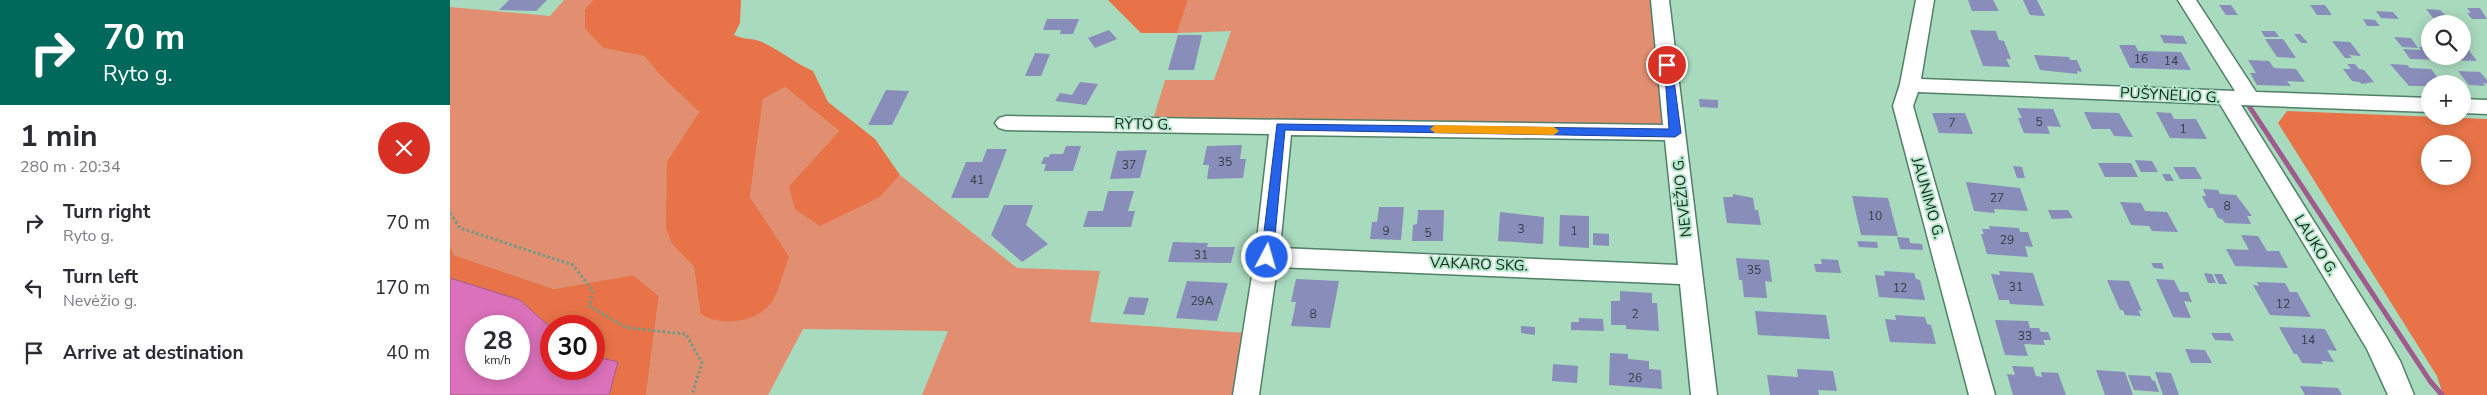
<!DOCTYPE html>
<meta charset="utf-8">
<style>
:root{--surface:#fff;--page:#f2f2f3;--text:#2b2b33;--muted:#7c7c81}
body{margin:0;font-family:"Nunito Sans",sans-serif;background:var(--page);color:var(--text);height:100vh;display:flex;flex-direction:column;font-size:19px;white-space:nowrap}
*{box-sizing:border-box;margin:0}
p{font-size:16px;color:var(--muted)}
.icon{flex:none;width:28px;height:28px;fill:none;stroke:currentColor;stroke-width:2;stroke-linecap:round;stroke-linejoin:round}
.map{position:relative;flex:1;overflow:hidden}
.sheet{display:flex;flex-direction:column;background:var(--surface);width:450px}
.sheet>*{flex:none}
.banner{background:#00695c;color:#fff;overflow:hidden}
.tools{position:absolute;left:1971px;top:15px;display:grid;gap:10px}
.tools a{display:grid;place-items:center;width:50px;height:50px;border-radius:50%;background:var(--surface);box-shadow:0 2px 12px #0003;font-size:25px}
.speed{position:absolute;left:15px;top:315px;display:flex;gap:10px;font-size:25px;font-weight:700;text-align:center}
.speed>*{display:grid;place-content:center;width:65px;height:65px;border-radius:50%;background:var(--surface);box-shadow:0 2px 12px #0003;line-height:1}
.speed small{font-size:12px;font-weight:400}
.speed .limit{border:8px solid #d22;background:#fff;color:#111}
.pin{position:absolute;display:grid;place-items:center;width:42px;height:42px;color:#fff;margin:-21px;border:2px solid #fff;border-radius:50%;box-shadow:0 1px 5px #0007}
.me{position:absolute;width:55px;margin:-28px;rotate:6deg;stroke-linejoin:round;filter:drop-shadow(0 0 4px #0008)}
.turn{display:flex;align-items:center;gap:18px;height:105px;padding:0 20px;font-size:22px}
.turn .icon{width:65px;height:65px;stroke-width:2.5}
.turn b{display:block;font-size:35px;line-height:42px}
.round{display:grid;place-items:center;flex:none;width:52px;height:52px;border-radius:26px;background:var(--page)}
.head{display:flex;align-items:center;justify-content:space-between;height:85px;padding:0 20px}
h1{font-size:30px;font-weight:700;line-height:38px}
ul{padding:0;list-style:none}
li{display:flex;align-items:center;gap:15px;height:65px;padding:0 20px}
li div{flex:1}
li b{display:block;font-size:19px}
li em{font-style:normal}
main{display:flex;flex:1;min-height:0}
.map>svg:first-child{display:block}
.green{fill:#e28e70}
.forest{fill:#e97348;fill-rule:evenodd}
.water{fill:#db71ba;stroke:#9f5b8b;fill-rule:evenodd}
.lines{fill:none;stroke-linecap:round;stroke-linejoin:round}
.stream{stroke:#9f5b8b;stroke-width:5}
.building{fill:#898db9}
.minor-casing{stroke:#518067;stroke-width:3}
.path{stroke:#729983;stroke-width:3;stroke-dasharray:2.5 2.5;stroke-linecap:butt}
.minor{fill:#fff;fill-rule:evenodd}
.route{fill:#2563eb;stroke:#184099}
.slow{fill:#f59e0b}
.labels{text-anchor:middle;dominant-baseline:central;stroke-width:4;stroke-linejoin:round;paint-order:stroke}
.number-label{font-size:12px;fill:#314144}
.street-label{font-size:15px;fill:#14281d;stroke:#b5e7cb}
</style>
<main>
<section class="sheet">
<div class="banner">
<div class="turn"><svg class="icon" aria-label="right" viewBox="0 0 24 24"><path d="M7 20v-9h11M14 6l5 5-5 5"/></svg><div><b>70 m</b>Ryto g.</div></div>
</div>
<div class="head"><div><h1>1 min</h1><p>280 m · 20:34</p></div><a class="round" style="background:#d93025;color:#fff"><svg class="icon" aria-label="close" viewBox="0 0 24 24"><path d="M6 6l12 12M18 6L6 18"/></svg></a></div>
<ul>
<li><svg class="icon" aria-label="right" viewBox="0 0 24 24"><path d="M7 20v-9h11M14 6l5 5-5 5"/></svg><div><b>Turn right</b><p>Ryto g.</p></div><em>70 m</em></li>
<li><svg class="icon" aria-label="left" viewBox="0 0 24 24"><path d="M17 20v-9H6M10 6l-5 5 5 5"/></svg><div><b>Turn left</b><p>Nevėžio g.</p></div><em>170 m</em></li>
<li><svg class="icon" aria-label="arrive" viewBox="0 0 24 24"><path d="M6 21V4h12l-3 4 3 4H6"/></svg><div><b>Arrive at destination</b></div><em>40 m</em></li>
</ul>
</section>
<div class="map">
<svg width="2037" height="395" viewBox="0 0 2037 395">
<rect width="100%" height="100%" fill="#a8dabe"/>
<path class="green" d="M114 0H143L135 9V29L153 48 194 56 210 75 249 112 217 161 222 244 244 267 250 313 339 256 300 197 313 99 335 87 389 131 339 186 430 197 450 175 567 268 650 271 640 322 795 333 786 395H472L498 331 353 329 318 395H196L209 296 183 275 104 289 4 255 0 245V7L100 16Z
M738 0H1210L1213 129 703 120 715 80H764L781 31 727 33Z"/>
<path class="forest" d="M143 0H291L290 23 284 35C294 40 305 38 314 43 331 51 345 63 363 71L378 102 425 139 450 175 430 197 370 226 345 209 339 186 389 131 335 87 313 99 300 197 339 256C334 270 330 287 323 300 310 323 269 328 250 313L244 267 222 244 216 228 217 161 249 112 210 75 194 56 153 48 135 29V9Z
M658 0H738L727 33H691Z
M1837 111 2037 119V395H1993L1987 376 1828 123ZM1980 144H2012V176H1980Z
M0 245 4 255 104 289 183 275 209 296 196 395H159L168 362 144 356V326H101V328L70 300 0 278Z"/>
<path class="water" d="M0 278 70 300 101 328V369H144V356L168 362 159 395H0ZM26 326H69V369H26Z"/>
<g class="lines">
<path class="stream" d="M1799 106 1980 381 1992 395"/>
</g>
<path class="building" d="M59 0H97L86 11 49 10Z
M1518 0H1543L1549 11H1522Z
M1573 0H1587L1595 16 1580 15Z
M1769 5H1781L1788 15H1776Z
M1860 5H1875L1882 15H1867Z
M2017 8H2030L2037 19H2022L2017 13H2021Z
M1976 9 1990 10 1998 18H1983Z
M1926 11 1943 12 1949 19 1931 18Z
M597 19H629L623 34H610L611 30H593Z
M1913 19 1925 20 1930 26H1917Z
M659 30 667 39 645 48 638 38Z
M1520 30 1546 31 1549 40 1554 41 1561 59H1556L1560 67 1533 66Z
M1811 31H1825L1829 37H1815Z
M1844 34H1850L1858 43H1851Z
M728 35H752L744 70H718Z
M1710 35 1733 36 1737 44 1714 43Z
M1944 37 1961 38 1968 48 1952 47Z
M1815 39H1833L1846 58 1827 57Z
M1882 41 1900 42 1911 56 1899 55 1902 58H1895Z
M1669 45H1685L1688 51 1731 52 1741 70 1680 68Z
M1971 45H1980V56H2012V49H2018L2027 61 1960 59 1953 49 1971 50 1969 47H1973Z
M585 53 600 54 591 76H575Z
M1584 55 1619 57 1620 60H1627L1632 72 1627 71 1628 74 1590 70Z
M1798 60 1819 61 1824 68 1846 69 1855 82 1837 81 1841 86 1807 85 1800 73H1806Z
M1897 64H1905L1909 69 1914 70 1924 82 1912 84 1909 82 1902 81 1893 69H1901Z
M1940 64 1957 65 1960 68 1981 69 1992 83 1979 82 1980 86H1959Z
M2008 71 2030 72 2037 80V84L2033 83 2035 86 2019 85Z
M630 82 648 84 636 105 605 101 610 93 622 95Z
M436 90 459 91 442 125H418Z
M1249 99 1268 100V108L1250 107Z
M1567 108 1603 109 1611 127 1597 126 1600 134 1574 133 1568 118H1572Z
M1634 112 1669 113 1683 137 1664 136 1660 129H1642Z
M1706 112 1721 113 1724 119H1746L1757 139 1720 138Z
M1482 113H1515L1523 134 1489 133Z
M792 145 790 159H796L793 178 757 179 759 165H753L757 146Z
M616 146H631L623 171H594L596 164H591L594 157H599L600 154H613Z
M537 149H557L538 198H501L516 162H532Z
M697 150 690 178 660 179 667 151Z
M1685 160 1702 161 1708 172H1691Z
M1648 163H1681L1688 177H1655Z
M1563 166 1572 167 1575 178H1567Z
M1723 167H1745L1752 179H1730Z
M1712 174H1720L1724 181H1716Z
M1516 182 1570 188 1578 211 1544 209 1545 213 1524 211Z
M1753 189 1768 190 1770 194 1786 195 1802 216H1797L1801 224 1775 223 1772 219 1768 218 1763 208H1758L1752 196H1756Z
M658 191H684L678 211H685L681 227H633L638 211H653Z
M1283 194 1303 198 1305 210H1308L1311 225 1277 223 1273 197H1283Z
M1402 196 1438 198 1448 236 1411 235Z
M1670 202 1691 203 1695 211 1717 212 1728 232 1702 231 1699 226 1681 225Z
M554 205H583L576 225 598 244 572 262 541 235Z
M929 207H954L951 240 920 239 922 222H927Z
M968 210H994L993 241H962L963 225 967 224Z
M1598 210H1618L1623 218 1602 219Z
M1050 212 1094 217 1093 244 1048 241Z
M1110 215 1139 216V248L1109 246Z
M1539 226 1569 228 1570 232H1578L1583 247 1575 246 1578 257 1537 254 1531 234H1534L1532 229H1540Z
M1143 233 1159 234V246L1143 245Z
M1791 235 1808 236 1817 251H1829L1838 268 1785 266 1776 249 1799 250Z
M1447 237 1459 238 1460 243 1472 244 1473 250 1450 249Z
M1407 241 1427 242 1428 248 1409 247Z
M723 242 758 243 757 247H785L781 263 718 262Z
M1286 258 1319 260 1322 282 1315 281 1317 298 1294 297 1292 280H1289Z
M1371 259 1388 260 1391 273 1366 272 1364 264H1372Z
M1701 263H1712L1714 269 1704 268Z
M1434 271 1464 273 1466 279 1470 280 1475 300 1429 297 1425 275 1435 276Z
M1549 271 1583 273 1594 306 1560 304 1559 300H1549L1541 274 1550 275Z
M1754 273 1762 274 1766 283H1758Z
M1764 274H1772L1777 284H1769Z
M846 279 889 281 880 328 841 326 846 302H841Z
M1706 279 1724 280 1730 292H1738L1742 302 1734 301 1741 318 1723 317Z
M1657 280 1679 281 1692 311 1688 310 1691 316 1675 315 1673 310H1670Z
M737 281 778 283 767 321 726 318Z
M1807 282 1835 283 1840 292H1847L1861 317 1820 315 1803 285 1809 286Z
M1170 291 1202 293V303H1207L1209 331 1176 329V325H1161V301H1170Z
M679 297 699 298 694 315 673 314Z
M1305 311 1376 315 1380 339 1308 335Z
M1445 315 1475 317 1477 324 1481 325 1486 344 1440 342 1435 319 1446 320Z
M1129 318 1153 319 1154 331 1121 330V322H1129Z
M1545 320 1578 321 1580 328H1589L1591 332H1598L1601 340H1593L1595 345 1574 344 1578 356 1555 355Z
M1071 326 1085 327V335L1071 333Z
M1829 327 1875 329 1887 351 1877 350 1884 362 1871 361 1873 364 1852 363 1847 354H1844Z
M1761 333H1780L1784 341 1765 340Z
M1735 349 1755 350 1762 363H1741Z
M1160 353 1178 354V359L1199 361V369L1211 370 1212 389 1159 385Z
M1103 364 1128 366 1127 383 1102 381Z
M1562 366 1583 367 1586 376 1592 377 1591 372 1608 373 1616 395H1563L1557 374 1565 375Z
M1347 369 1383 371 1387 391 1368 390 1369 395H1320L1317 375 1348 377Z
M1646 370 1675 372 1683 395H1655Z
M1705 372 1721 373 1729 395H1713Z
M1678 375 1700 376 1702 380 1705 381 1709 392 1684 390Z
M1850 386 1888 388 1892 395H1855Z"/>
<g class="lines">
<g class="minor-casing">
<path id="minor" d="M1201 0H1219L1267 395H1241L1230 284 827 267 809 395H783L805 257 819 134 556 130 549 128 545 123 549 118 556 116 1213 125ZM841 135 1215 140 1228 265 830 248Z
M1466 0H1484L1471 79 1785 91 1728 0H1746L1806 92 1980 98V112L1791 105 1935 335 1950 361 1964 395H1938L1917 349 1770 104 1468 92 1463 106 1545 395H1519L1443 106 1450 84Z
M2012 99 2037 100V114L2012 113Z"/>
</g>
<path class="path" d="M0 213 10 228 123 265 143 291 139 306 177 328 236 334 252 363 242 395"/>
<use href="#minor" class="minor"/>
</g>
<path class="route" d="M1214 62H1217L1222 65 1231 133 1225 137 835 130 823 257 817 261 811 257 827 124 1219 129Z"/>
<path class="slow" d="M985 125 1104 127 1109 131 1104 135 985 133 980 129Z"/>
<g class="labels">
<g class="number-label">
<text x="1691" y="59">16</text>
<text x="1721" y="61">14</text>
<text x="1589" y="122">5</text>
<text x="1502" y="123">7</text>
<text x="1733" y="129">1</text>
<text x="775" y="162">35</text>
<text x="679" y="165">37</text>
<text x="527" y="180">41</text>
<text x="1547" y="198">27</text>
<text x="1777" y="206">8</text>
<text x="1425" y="216">10</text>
<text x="1071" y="229">3</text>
<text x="936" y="231">9</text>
<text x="1124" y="231">1</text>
<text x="978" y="233">5</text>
<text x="1557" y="240">29</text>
<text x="751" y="255">31</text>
<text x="1304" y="270">35</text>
<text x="1566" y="287">31</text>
<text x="1450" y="288">12</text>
<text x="752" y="301">29A</text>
<text x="1833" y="304">12</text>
<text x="863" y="314">8</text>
<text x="1185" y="314">2</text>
<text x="1575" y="336">33</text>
<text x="1858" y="340">14</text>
<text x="1185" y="378">26</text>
</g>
<g class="street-label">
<text transform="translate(1720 95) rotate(3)">PUŠYNĖLIO G.</text>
<text transform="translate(693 124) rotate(1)">RYTO G.</text>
<text transform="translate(1232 197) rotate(-96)">NEVĖŽIO G.</text>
<text transform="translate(1478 198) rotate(74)">JAUNIMO G.</text>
<text transform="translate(1866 245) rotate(58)">LAUKO G.</text>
<text transform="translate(1029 264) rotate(2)">VAKARO SKG.</text>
</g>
</g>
</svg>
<div class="tools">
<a><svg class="icon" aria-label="search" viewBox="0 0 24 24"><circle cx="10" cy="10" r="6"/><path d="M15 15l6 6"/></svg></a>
<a>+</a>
<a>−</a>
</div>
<div class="speed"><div>28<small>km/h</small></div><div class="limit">30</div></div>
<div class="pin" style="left:1217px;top:65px;background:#d93025"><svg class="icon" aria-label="arrive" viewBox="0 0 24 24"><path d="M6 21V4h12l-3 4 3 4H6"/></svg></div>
<svg class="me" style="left:817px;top:257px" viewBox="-20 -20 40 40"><circle r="17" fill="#2563eb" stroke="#fff" stroke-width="3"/><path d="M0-11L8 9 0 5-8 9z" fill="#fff"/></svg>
</div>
</main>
